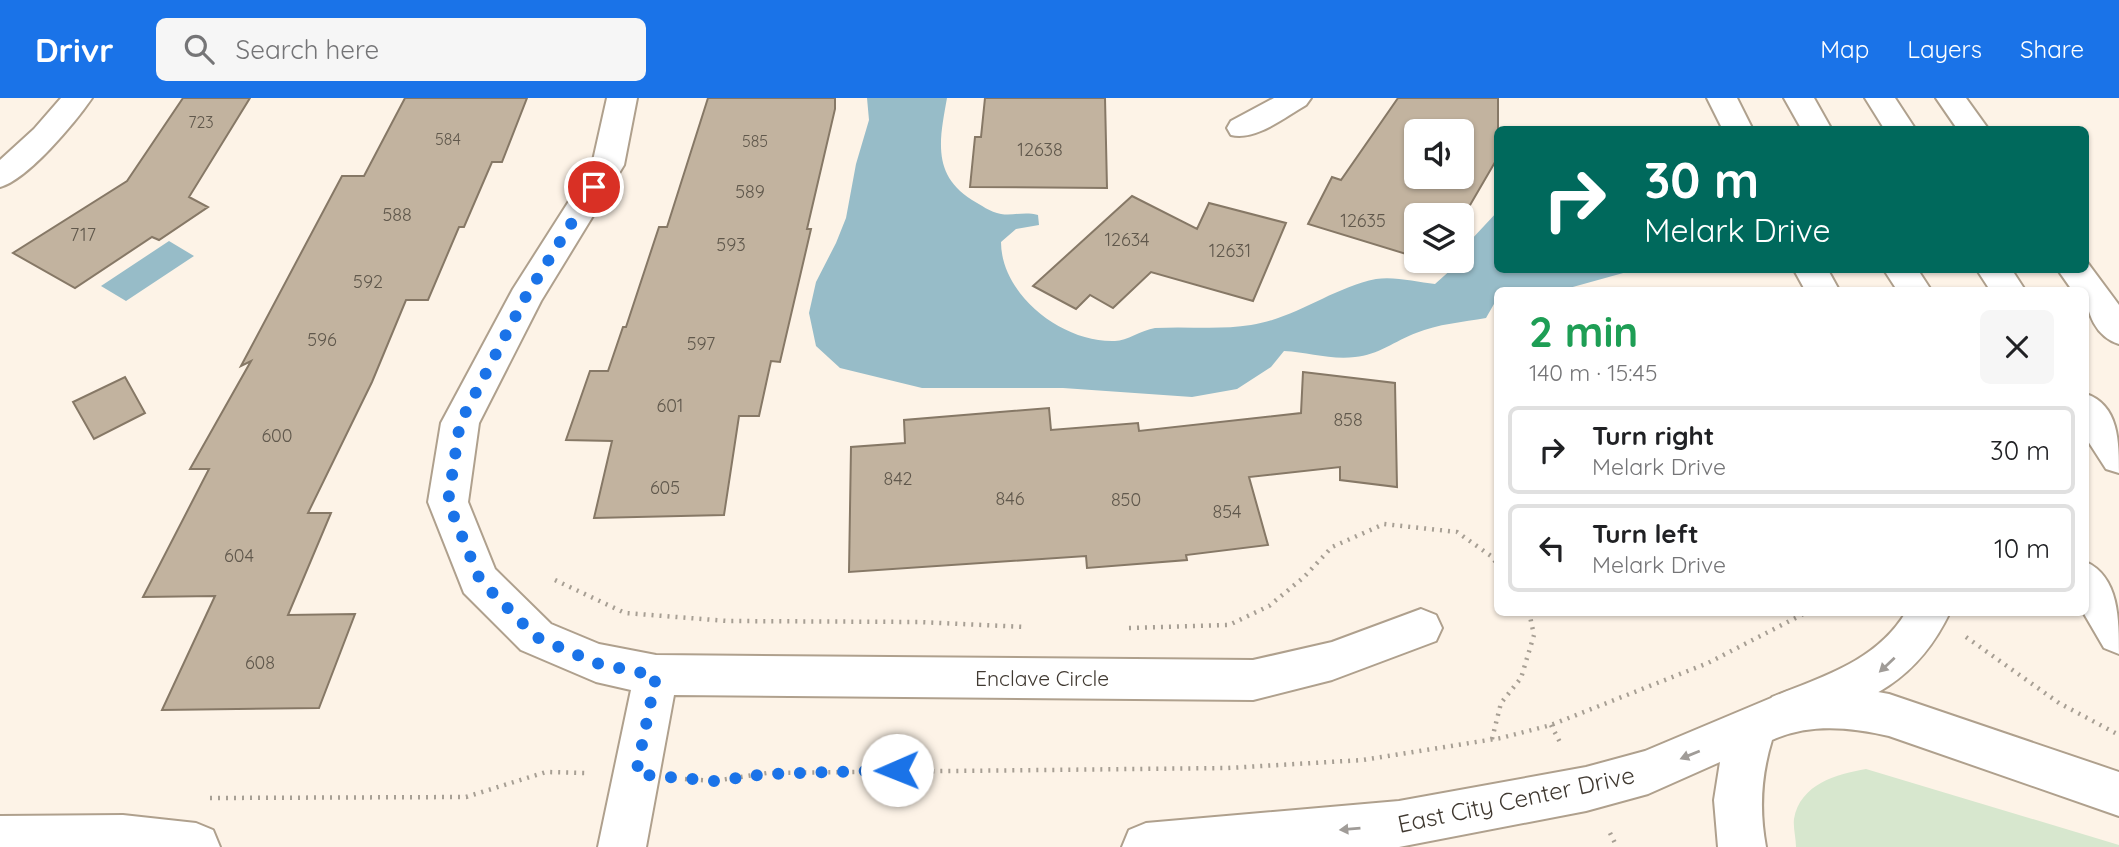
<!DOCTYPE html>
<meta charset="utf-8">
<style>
:root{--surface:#fff;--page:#f6f6f6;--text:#202124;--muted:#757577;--line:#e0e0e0;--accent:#1a73e8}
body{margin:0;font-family:Quicksand,sans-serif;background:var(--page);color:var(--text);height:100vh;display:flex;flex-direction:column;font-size:26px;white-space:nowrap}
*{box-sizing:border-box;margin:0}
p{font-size:23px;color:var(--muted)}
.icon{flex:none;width:38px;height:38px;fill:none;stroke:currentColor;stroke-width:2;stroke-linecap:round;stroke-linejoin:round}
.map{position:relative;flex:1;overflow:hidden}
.sheet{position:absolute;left:1494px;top:189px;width:595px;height:329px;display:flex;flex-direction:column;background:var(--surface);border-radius:10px;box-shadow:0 2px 5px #0004}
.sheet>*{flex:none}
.hud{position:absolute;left:1494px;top:28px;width:595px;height:147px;border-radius:10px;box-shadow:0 2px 5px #0004;background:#00695c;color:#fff;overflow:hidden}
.controls{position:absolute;left:1404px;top:21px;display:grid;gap:14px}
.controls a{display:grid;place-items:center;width:70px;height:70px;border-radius:10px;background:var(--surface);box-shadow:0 2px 5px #0004;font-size:35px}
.pin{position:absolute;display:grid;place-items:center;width:60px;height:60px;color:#fff;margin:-30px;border:4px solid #fff;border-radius:50%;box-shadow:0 2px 7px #0007}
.me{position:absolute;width:77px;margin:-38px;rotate:269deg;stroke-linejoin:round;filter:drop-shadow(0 0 5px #0008)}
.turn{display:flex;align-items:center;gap:24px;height:147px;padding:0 35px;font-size:32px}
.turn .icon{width:91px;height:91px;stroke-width:2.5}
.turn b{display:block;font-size:49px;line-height:60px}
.round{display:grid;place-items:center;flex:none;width:74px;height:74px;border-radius:10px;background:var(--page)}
.summary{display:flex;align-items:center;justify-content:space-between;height:119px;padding:0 35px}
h1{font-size:42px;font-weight:700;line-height:52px;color:#1e9e55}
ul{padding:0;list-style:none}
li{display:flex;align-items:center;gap:21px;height:88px;margin:0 14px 10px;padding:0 21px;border:4px solid var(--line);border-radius:10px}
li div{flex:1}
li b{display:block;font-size:26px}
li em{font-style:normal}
header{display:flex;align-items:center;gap:42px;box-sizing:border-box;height:98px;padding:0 35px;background:var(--accent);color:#fff}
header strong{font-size:33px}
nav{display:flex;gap:38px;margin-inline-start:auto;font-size:24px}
.search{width:490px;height:63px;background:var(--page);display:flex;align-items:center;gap:18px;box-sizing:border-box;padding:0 24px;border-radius:10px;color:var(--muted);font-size:26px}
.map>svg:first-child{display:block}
.green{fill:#d7e7ce}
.water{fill:#97bcc8}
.building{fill:#c2b39f;stroke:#867866;stroke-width:2;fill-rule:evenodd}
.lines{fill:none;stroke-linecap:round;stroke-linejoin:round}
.minor-casing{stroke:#afa08d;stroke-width:4}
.tertiary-casing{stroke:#afa08d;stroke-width:4}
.motorway-casing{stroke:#afa08d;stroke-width:4}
.path{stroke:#a79f94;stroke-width:4.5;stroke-dasharray:2 6;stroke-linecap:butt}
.minor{fill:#fff;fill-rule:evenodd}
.tertiary{fill:#fff;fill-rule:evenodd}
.motorway{fill:#fff;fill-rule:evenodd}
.oneway{fill:#a09c98}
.route{stroke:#1a73e8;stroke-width:12;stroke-dasharray:0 21.6}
.labels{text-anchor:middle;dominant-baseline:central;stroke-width:6;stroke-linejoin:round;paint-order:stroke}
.far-number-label{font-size:16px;fill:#60584c}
.number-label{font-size:18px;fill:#60584c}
.street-label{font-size:21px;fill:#403931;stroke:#fff}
.near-street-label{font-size:24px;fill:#403931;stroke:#fff}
</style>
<header>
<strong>Drivr</strong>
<div class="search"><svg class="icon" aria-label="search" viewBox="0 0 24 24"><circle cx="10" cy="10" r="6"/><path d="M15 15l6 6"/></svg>Search here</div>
<nav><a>Map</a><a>Layers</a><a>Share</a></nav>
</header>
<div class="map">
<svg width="2119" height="749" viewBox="0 0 2119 749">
<rect width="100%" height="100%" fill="#fdf3e7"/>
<path class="green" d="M1866 671 2119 747V749H1796C1796 740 1793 730 1794 721 1800 686 1837 676 1866 671Z"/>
<path class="water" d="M867 0H947C940 40 931 76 972 102 981 107 990 114 1001 116 1014 118 1024 113 1038 117L1039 127 1016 131 1001 144C1001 197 1063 245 1115 243 1127 243 1141 232 1155 230 1187 228 1220 232 1251 227 1296 220 1332 190 1376 181 1394 178 1417 184 1435 186L1463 161 1470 143 1498 113V172H1634L1562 192H1498V206H1494L1486 220C1463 224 1438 226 1416 235 1395 243 1378 257 1355 259 1330 262 1308 254 1284 253L1271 269 1237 291 1192 299 1063 290H922L840 270 816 248 809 215 816 184 836 145 846 120 856 66 869 22Z
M169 143 194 158 126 203 101 188Z"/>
<path class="building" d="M183 0H250L189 99 208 109 159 142 152 139 75 190 13 155 127 83Z
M405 0H527L502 64H492L464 129H459L428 202H406L372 284 308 415H331L288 517 355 516 319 610 162 612 215 498 143 499 209 371H190L251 263 241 268 342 78H364Z
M708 0H835V11L807 131H811L780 264 771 263 759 318H739L724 417 594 420 612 343 566 342 590 273H608L623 229H626L659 129H667Z
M985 0H1105L1107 90 970 89 975 39H981Z
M1398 0H1498V59L1466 114 1453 109 1450 117H1416V159L1308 126 1332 79 1341 82ZM1416 33H1461V79H1416Z
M1132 98 1197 131 1209 105 1286 125 1253 203 1151 174 1113 210 1090 197 1076 211 1033 188Z
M1303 274 1395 285 1397 389 1340 382V369L1249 379 1268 447 1186 457 1187 462 1087 470 1086 458 849 474 851 349 905 345 904 322 1049 310 1051 332 1138 325 1139 333 1301 315Z
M125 279 145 315 94 341 73 304Z"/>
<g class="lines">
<g class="minor-casing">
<path id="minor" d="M61 0H92C75 25 27 82 0 89V62L34 31Z
M607 0H637L624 67 541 203 479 325 468 404 495 471 551 526 599 546 656 557 1253 562 1332 544 1421 511 1436 517 1442 530 1436 543 1332 582 1253 602 674 597 646 749H598L631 592 596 584 521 552 464 495 428 404 441 325 513 191 592 67Z
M1274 0H1311L1306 7C1285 19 1256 43 1231 37L1227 30 1231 23Z"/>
</g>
<g class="tertiary-casing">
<path id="tertiary" d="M1822 590H1856L1889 596 2119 674V718L1889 638C1850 629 1809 625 1772 642 1761 678 1759 711 1766 749H1718L1714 702 1720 664 1648 696 1586 713 1399 749H1122L1129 732 1146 725 1399 703 1586 669 1645 653 1788 593Z
M123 717 196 725 213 732 220 749H0V718Z"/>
</g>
<g class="motorway-casing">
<path id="motorway" d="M1707 0H1737L1753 32H1723Z
M1784 0H1814L1832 32H1802Z
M1865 0H1895L1916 32H1885Z
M1936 0H1966L1989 32H1958Z
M2087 164 2119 207V246C2096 239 2086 215 2086 192H2072L2058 172H2086Z
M1794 172H1828L1839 192H1805Z
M1884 172H1918L1931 192H1897Z
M1977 172H2012L2025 192H1990Z
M2086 296C2119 307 2119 344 2119 375L2106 371 2086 340Z
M2086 464C2119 479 2119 521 2119 556L2104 550 2083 514H2086Z
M1906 514H1950C1914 590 1861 605 1788 633L1772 627 1766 613 1772 599C1822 579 1877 563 1906 514Z"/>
</g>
<path class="path" d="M555 482 625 515 728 523 920 524 1025 529
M1129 530 1229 527 1269 508 1304 479 1332 449 1384 426 1457 434 1491 458 1498 467
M1966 539 2059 605 2119 637
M1551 627 1562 648
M1492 641 1501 605 1521 580 1534 537 1529 514
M685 681 714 683 767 675 1228 670 1363 662 1501 640 1551 627 1708 565 1807 514
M210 700 466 699 546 674 586 675
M1610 735 1617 749"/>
<use href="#minor" class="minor"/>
<use href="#tertiary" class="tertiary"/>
<use href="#motorway" class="motorway"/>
</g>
<defs><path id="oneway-solid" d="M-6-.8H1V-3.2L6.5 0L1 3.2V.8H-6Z" transform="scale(1.75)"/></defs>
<g class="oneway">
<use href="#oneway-solid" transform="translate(1887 567) rotate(137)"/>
<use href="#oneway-solid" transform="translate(1690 657) rotate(158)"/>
<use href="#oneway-solid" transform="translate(1350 731) rotate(175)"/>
</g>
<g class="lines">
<path class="route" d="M594 89 525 200 460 325 448 404 480 482 536 539 596 565 656 578 636 676 714 683 767 676 897 672"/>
</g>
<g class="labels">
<g class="far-number-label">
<text x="201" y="24">723</text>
<text x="448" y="41">584</text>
<text x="755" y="43">585</text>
</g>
<g class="number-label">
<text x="1040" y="51">12638</text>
<text x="750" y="93">589</text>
<text x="397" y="116">588</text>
<text x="1363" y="122">12635</text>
<text x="83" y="136">717</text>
<text x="1127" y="141">12634</text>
<text x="731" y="146">593</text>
<text x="1230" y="152">12631</text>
<text x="368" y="183">592</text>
<text x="322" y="241">596</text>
<text x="701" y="245">597</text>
<text x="670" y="307">601</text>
<text x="1348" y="321">858</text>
<text x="277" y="337">600</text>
<text x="898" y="380">842</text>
<text x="665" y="389">605</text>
<text x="1010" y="400">846</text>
<text x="1126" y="401">850</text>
<text x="1227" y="413">854</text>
<text x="239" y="457">604</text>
<text x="260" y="564">608</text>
</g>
<g class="street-label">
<text x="1042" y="580">Enclave Circle</text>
</g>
<g class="near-street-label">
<text transform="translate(1516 701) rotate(-12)">East City Center Drive</text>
</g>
</g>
</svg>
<div class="controls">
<a><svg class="icon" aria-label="sound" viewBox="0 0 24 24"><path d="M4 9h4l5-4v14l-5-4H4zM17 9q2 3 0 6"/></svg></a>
<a><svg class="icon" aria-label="layers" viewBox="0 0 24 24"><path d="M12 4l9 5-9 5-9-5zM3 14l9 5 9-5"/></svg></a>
</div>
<div class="pin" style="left:594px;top:89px;background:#d93025"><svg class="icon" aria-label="arrive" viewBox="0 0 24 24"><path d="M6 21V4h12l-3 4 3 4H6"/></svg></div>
<svg class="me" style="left:897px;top:672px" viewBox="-20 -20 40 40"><circle r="19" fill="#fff"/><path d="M0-13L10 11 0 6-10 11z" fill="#1a73e8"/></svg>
<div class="hud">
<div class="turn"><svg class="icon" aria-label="right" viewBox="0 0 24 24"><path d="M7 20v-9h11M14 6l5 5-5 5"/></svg><div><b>30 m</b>Melark Drive</div></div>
</div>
<section class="sheet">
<div class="summary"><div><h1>2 min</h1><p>140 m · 15:45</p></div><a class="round"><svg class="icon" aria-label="close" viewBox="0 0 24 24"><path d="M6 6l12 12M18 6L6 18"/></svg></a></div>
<ul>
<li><svg class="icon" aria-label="right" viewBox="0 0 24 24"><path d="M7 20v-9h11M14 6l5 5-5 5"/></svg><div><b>Turn right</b><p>Melark Drive</p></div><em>30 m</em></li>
<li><svg class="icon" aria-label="left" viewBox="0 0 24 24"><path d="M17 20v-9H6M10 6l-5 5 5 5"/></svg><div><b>Turn left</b><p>Melark Drive</p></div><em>10 m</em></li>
</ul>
</section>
</div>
